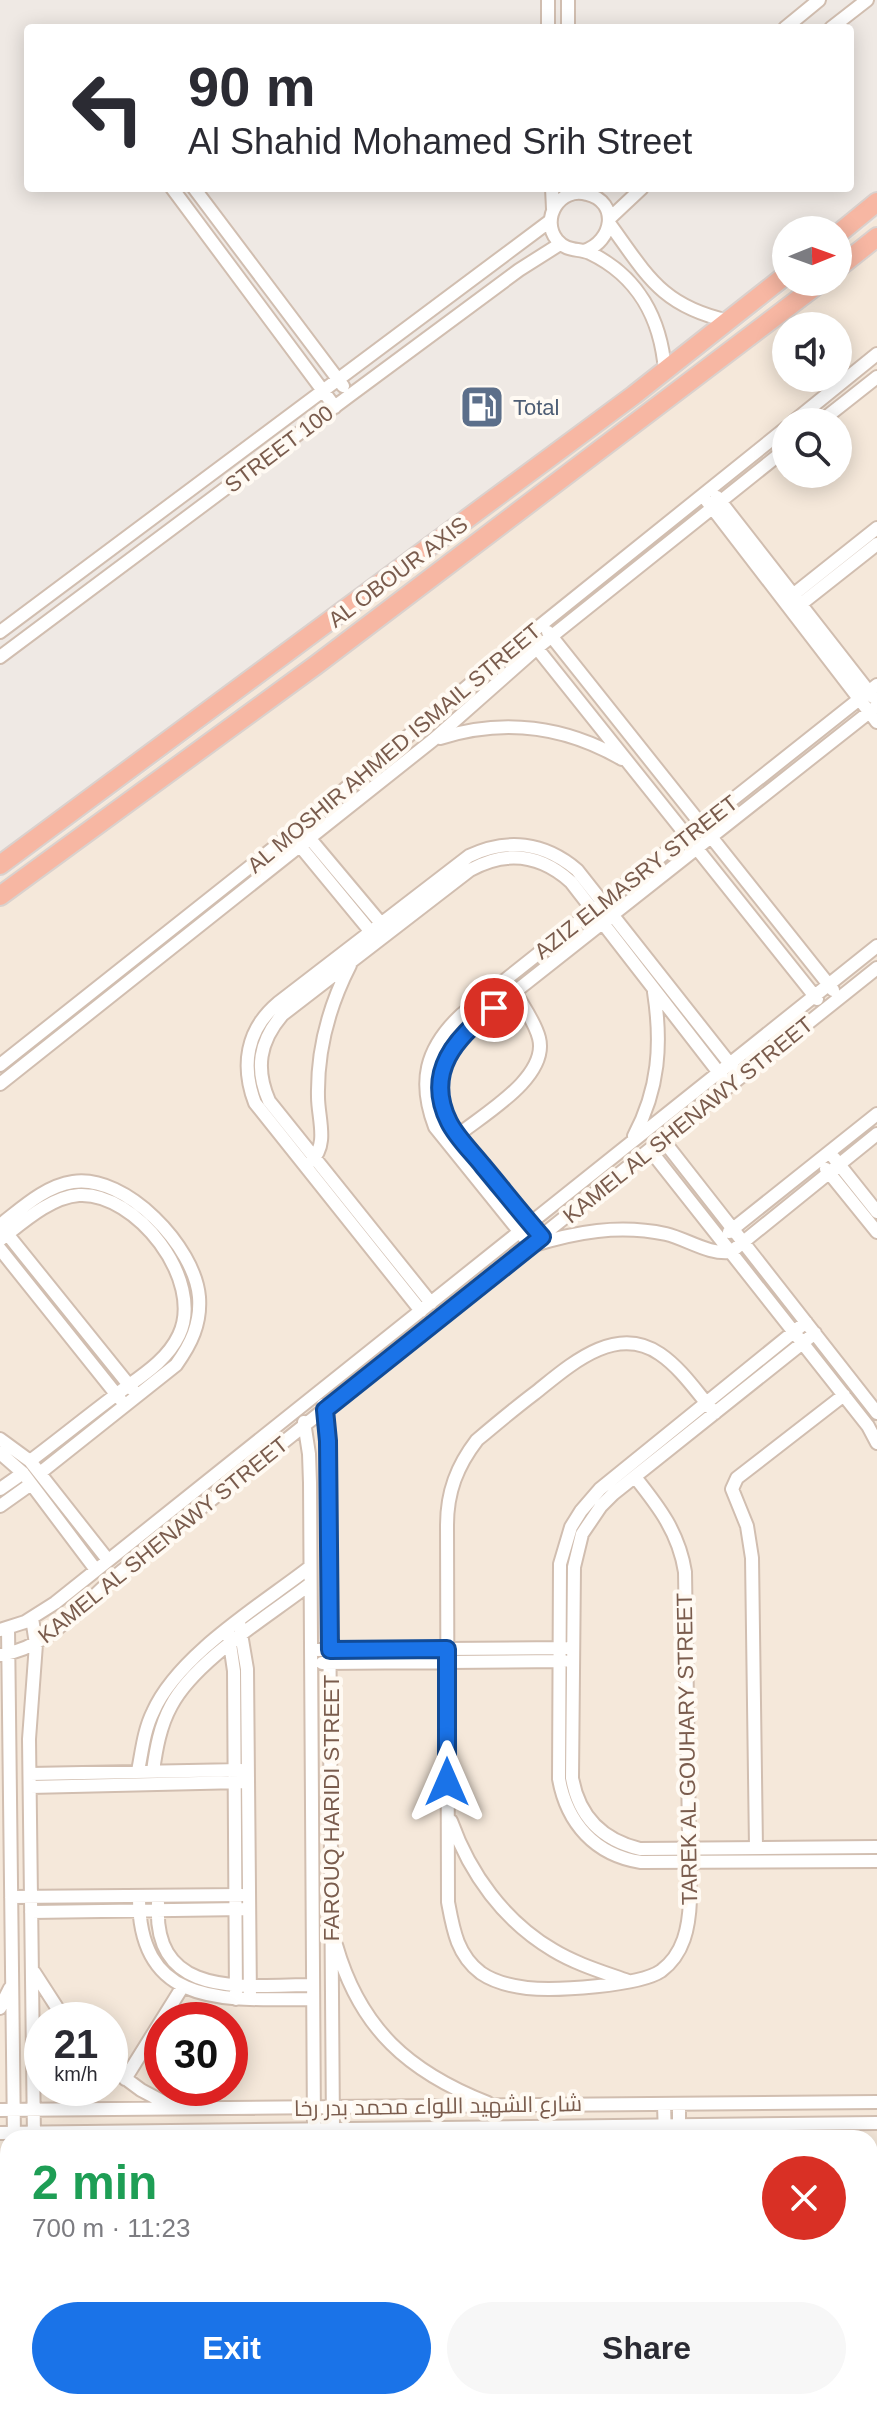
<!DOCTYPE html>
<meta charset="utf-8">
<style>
:root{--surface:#fff;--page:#f7f7f7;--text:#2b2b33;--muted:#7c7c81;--accent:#1a73e8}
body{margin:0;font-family:Helvetica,Cairo,sans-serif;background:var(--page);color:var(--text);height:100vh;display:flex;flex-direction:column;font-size:30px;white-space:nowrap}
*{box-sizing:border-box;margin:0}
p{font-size:26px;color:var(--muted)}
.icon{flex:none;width:44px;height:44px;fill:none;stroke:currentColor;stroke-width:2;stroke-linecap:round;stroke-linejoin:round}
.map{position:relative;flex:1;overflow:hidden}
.panel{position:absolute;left:0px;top:2130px;width:878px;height:280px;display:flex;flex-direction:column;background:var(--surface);border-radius:24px 24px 0 0;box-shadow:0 4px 20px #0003}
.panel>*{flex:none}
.banner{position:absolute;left:24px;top:24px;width:830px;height:168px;border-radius:8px;box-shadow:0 4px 20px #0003;background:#fff;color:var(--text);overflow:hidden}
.needle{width:52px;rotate:89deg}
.controls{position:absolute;left:772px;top:216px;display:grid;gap:16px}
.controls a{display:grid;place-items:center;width:80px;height:80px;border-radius:50%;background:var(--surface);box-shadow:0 4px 20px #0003;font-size:40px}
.speed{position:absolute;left:24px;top:2002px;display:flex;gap:16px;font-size:40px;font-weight:700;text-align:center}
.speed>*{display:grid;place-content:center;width:104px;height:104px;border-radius:50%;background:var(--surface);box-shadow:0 4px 20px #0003;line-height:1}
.speed small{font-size:20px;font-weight:400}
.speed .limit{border:12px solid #d22;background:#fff;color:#111}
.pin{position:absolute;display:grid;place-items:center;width:68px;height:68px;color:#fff;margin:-34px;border:4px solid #fff;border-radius:50%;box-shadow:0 2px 8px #0007}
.me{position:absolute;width:88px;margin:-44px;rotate:0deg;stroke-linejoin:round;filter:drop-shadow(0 0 6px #0008)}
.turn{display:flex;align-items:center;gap:28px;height:168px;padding:0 32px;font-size:36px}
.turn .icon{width:104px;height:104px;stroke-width:2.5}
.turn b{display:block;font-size:56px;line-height:68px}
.round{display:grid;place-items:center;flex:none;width:84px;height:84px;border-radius:42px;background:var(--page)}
.head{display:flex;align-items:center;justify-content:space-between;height:136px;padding:0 32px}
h1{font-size:48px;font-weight:800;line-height:60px;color:#1e9e55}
.primary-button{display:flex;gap:16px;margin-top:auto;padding:16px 32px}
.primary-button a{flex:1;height:92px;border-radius:48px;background:var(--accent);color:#fff;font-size:32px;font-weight:800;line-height:92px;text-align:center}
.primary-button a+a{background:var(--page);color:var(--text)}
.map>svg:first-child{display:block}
.residential{fill:#f5e8da;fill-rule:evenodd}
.industrial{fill:#efe9e4;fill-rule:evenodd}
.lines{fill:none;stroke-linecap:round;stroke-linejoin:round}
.minor-casing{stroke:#d1beb0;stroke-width:16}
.highway-casing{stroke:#dad1cd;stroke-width:22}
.minor{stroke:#fff;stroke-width:12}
.highway{stroke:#f7b7a3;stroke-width:18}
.route-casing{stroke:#114b97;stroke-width:20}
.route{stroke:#1a73e8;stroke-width:14}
.labels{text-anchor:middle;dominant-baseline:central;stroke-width:8;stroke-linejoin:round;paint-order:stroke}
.service-label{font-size:22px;fill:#4e5e75;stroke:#fffaf3;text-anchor:start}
.street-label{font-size:22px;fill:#7a5c4d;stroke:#fffaf3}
</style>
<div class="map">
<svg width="877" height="2410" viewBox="0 0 877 2410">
<rect width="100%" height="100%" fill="#fdf6ec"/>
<path class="residential" d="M877 218V2410H0V880L692 364 796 282H838V249ZM786 326H838V378H786ZM786 422H838V474H786ZM42 2020H110V2088H42ZM162 2020H230V2088H162ZM8 2138H870V2402H8Z"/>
<path class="industrial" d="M0 0H877V218L838 249V230H786V282H796L692 364 0 880ZM28 28H850V188H28Z"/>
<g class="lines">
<g class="minor-casing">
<path id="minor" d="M568 0V28
M548 28V0
M785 28 819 0
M831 28 867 0
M172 188 335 407
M194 188 343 386
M552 188 553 209
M609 219 642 188
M609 223C647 275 661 306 729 321
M584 251C613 242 620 202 587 194 560 186 540 219 557 240 567 252 578 248 590 253 638 276 661 319 665 371
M793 422 877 354
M820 422 877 377
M717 497 873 697
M707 501 877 722
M789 598 877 528
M796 608 877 544
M0 632 550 221
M548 632 833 990
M532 642 817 999
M0 657 349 396 519 270 560 244
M877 685 461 1015C425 1049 418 1082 435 1127L531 1246C575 1232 619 1224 666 1234 687 1239 709 1255 731 1252L877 1134
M440 738C503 718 565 726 622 759
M306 834 384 927
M295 840 375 937
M0 1065 290 835 536 629 786 428
M0 1084 433 740 537 648 786 449
M458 1135C484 1114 549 1077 539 1038 535 1022 523 1006 515 992
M634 1136C659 1089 662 1044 654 992
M663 1140 877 1413
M650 1150 868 1426 877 1443
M834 1158 877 1212
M311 1161C329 1145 318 1118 318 1097 317 1050 329 1006 350 965
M826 1169 877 1232
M0 1225C21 1209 45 1186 73 1182 126 1174 195 1247 199 1297 201 1324 191 1344 176 1365L40 1473
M535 1229 450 1124C433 1083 441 1055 473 1025L877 706
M4 1230 133 1390
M729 1232 877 1114
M0 1240C22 1223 50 1197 79 1195 136 1192 205 1280 179 1335 166 1363 136 1379 113 1397 85 1418 58 1440 30 1461
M0 1249 120 1399
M431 1303 269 1101C255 1069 259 1042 282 1015L470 870C506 850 540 854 571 882L723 1078
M421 1311 255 1103C241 1066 246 1030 278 1003L469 856C507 838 544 842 577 870L734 1069
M806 1322 600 1489 581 1511 571 1527 560 1564 559 1779C567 1823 595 1855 641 1862L877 1861
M815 1333 613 1494 601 1506 582 1534 574 1567 572 1778C579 1817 602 1840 640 1849L877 1847
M323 1405 328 1456 333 2129
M304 1422 309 1454 310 1483 314 2129
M0 1439 30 1461 108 1560
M0 1453 23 1473 96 1570
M635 1477C659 1507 679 1533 685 1572L690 1900C689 1927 684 1954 661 1971 639 1986 555 1991 527 1988 511 1986 494 1982 481 1973 457 1955 453 1929 448 1902L447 1525C447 1492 457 1466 477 1440 496 1424 515 1408 535 1393 569 1366 615 1323 660 1354 682 1369 698 1394 715 1413
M0 1489 23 1473
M0 1506 31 1484
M32 1618 36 1644 29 1739 34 2138
M239 1622 247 1669 250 1999
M8 1628 14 2138
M0 1630 25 1622 55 1603 877 946
M228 1630 234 1671 236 1999
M311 1650 565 1648
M0 1655C50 1648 84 1602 122 1571L877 968
M322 1663 564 1661
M138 1771C142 1751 144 1730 153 1712 178 1655 261 1605 310 1567
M153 1771C156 1749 160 1726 171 1706 195 1660 269 1616 310 1584
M30 1774 241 1770
M30 1787 242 1782
M451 1821C470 1874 504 1921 553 1950 576 1964 603 1972 628 1981
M756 1848 752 1558 747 1526 732 1489 737 1478 844 1395
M139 1896C138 2011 230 1999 313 1999
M11 1897 242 1895
M158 1903C152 2001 246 1985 313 1985
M31 1912 244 1909
M336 1945C360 2029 409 2072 488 2103
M34 1972 65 2020
M0 2008 10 1988
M110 2067 141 2090 173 2107
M125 2079 183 1986
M664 2104 665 2138
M679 2104V2138
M0 2110 877 2102
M0 2133 877 2123
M0 2163 8 2177
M0 2292 8 2270
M15 2402V2410
M37 2402V2410
M161 2402 183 2410
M260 2402V2410
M273 2402V2410
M391 2402V2410
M425 2402V2410
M458 2410 877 2406"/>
</g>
<g class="highway-casing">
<path id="highway" d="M838 234 877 202
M838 268 877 237
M0 865 634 395 786 275
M0 896 316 665 821 282"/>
</g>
<use href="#minor" class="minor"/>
<use href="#highway" class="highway"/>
</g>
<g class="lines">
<g class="route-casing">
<path id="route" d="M447 1782V1649L330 1650 328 1441 325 1410 542 1237C522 1214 503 1190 483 1166 472 1152 457 1138 449 1122 424 1072 456 1037 494 1008"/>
</g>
<use href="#route" class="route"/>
</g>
<defs>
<g id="fuel-square" transform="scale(2.3)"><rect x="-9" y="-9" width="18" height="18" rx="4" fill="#5c6f8a" stroke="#fffaf3"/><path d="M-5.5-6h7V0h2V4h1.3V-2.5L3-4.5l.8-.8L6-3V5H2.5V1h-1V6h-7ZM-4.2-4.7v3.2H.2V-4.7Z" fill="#fff"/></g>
</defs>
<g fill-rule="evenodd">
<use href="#fuel-square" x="482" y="407"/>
</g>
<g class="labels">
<g class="service-label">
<text x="513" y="407">Total</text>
</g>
<g class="street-label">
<text transform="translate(279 449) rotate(-37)">STREET 100</text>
<text transform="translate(398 572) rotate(-37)">AL OBOUR AXIS</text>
<text transform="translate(394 748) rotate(-40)">AL MOSHIR AHMED ISMAIL STREET</text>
<text transform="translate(636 877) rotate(-38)">AZIZ ELMASRY STREET</text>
<text transform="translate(688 1120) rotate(-39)">KAMEL AL SHENAWY STREET</text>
<text transform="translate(163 1540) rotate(-39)">KAMEL AL SHENAWY STREET</text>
<text transform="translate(687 1749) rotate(-91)">TAREK AL GOUHARY STREET</text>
<text transform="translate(331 1808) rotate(-90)">FAROUQ HARIDI STREET</text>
<text transform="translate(438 2106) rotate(-1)">شارع الشهيد اللواء محمد بدر رخا</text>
</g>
</g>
</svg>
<div class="controls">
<a><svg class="needle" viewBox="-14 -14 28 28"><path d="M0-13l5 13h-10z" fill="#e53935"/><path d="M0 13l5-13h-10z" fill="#7c7c81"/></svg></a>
<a><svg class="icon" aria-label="sound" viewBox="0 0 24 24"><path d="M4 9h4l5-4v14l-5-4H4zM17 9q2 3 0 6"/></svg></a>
<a><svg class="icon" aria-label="search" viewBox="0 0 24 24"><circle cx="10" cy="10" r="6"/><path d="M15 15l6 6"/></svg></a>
</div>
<div class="speed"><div>21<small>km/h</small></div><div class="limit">30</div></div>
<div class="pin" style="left:494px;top:1008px;background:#d93025"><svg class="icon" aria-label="arrive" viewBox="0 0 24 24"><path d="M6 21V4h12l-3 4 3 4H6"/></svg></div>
<svg class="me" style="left:447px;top:1782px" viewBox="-20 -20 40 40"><path d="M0-17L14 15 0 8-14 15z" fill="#1a73e8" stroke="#fff" stroke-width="4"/></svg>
<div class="banner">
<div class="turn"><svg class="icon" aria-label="left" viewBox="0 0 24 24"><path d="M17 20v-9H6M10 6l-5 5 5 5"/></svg><div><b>90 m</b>Al Shahid Mohamed Srih Street</div></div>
</div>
<section class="panel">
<div class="head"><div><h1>2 min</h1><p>700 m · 11:23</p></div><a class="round" style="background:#d93025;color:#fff"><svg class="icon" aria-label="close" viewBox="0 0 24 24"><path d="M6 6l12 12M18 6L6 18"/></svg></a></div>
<div class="primary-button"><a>Exit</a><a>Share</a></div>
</section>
</div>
